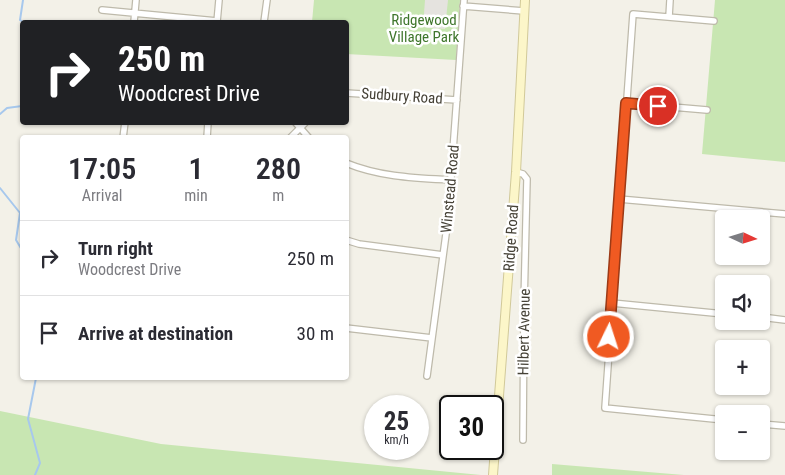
<!DOCTYPE html>
<meta charset="utf-8">
<style>
:root{--surface:#fff;--page:#f2f2f3;--text:#2b2b33;--muted:#7c7c81;--line:#e1e1e2}
body{margin:0;font-family:"Roboto Condensed",sans-serif;background:var(--page);color:var(--text);height:100vh;display:flex;flex-direction:column;font-size:19px;white-space:nowrap}
*{box-sizing:border-box;margin:0}
p{font-size:16px;color:var(--muted)}
.icon{flex:none;width:28px;height:28px;fill:none;stroke:currentColor;stroke-width:2;stroke-linecap:round;stroke-linejoin:round}
.map{position:relative;flex:1;overflow:hidden}
.details{position:absolute;left:20px;top:135px;width:329px;height:245px;display:flex;flex-direction:column;background:var(--surface);border-radius:5px;box-shadow:0 1px 4px #0004}
.details>*{flex:none}
.hud{position:absolute;left:20px;top:20px;width:329px;height:105px;border-radius:5px;box-shadow:0 1px 4px #0004;background:#202124;color:#fff;overflow:hidden}
.needle{width:32px;rotate:94deg}
.tools{position:absolute;left:715px;top:210px;display:grid;gap:10px}
.tools a{display:grid;place-items:center;width:55px;height:55px;border-radius:5px;background:var(--surface);box-shadow:0 1px 4px #0004;font-size:25px}
.speed{position:absolute;left:364px;top:395px;display:flex;gap:10px;font-size:25px;font-weight:700;text-align:center}
.speed>*{display:grid;place-content:center;width:65px;height:65px;border-radius:50%;background:var(--surface);box-shadow:0 1px 4px #0004;line-height:1}
.speed small{font-size:12px;font-weight:400}
.speed .limit{border:2px solid #111;border-radius:8px;background:#fff;color:#111}
.pin{position:absolute;display:grid;place-items:center;width:42px;height:42px;color:#fff;margin:-21px;border:2px solid #fff;border-radius:50%;box-shadow:0 1px 5px #0007}
.me{position:absolute;width:55px;margin:-28px;rotate:4deg;stroke-linejoin:round;filter:drop-shadow(0 0 4px #0008)}
.turn{display:flex;align-items:center;gap:18px;height:105px;padding:0 15px;font-size:22px}
.turn .icon{width:65px;height:65px;stroke-width:2.5}
.turn b{display:block;font-size:35px;line-height:42px}
.eta{display:flex;justify-content:space-evenly;align-items:center;height:85px;text-align:center}
.eta b{font-size:30px;font-weight:600;line-height:35px}
ul{padding:0;list-style:none}
li{display:flex;align-items:center;gap:15px;height:75px;padding:0 15px;border-top:1px solid var(--line)}
li div{flex:1}
li b{display:block;font-size:19px}
li em{font-style:normal}
.map>svg:first-child{display:block}
.green{fill:#c8e6b2}
.parking{fill:#e5e3df}
.lines{fill:none;stroke-linecap:round;stroke-linejoin:round}
.stream{stroke:#a7c8ed;stroke-width:2}
.street-casing{stroke:#bebaab;stroke-width:8}
.secondary-casing{stroke:#d1c999;stroke-width:10}
.street{stroke:#fff;stroke-width:5.5}
.secondary{stroke:#fcf6c9;stroke-width:8}
.route-casing{stroke:#9c3a16;stroke-width:12}
.route{stroke:#f05a22;stroke-width:9}
.labels{text-anchor:middle;dominant-baseline:central;stroke-width:5;stroke-linejoin:round;paint-order:stroke}
.park-label{font-size:15px;fill:#3f762c;stroke:#fff}
.street-label{font-size:15px;fill:#464237;stroke:#fff}
</style>
<div class="map">
<svg width="785" height="475" viewBox="0 0 785 475">
<rect width="100%" height="100%" fill="#f3f1e8"/>
<path class="green" d="M314 0H460L456 60 346 54V22H312Z
M715 0H785V162L702 154Z
M0 411 161 444 481 475H0Z
M552 464 684 475H552Z"/>
<path class="parking" d="M425 0H448L445 29 423 27Z"/>
<g class="lines">
<path class="stream" d="M23 22 20 20 23 0
M0 114 7 108 22 106
M0 188 20 213 16 240 22 250
M35 475 40 463 28 419 36 378"/>
<g class="street-casing">
<path id="street" d="M463 6 524 11
M102 10 217 21
M669 17 670 0
M714 21 633 14 605 408 724 420
M134 22 136 0
M217 22 219 0
M264 22 267 0
M346 93 457 100
M626 103 707 110
M295 122 309 138
M123 138 125 122
M207 138 208 122
M290 138 306 122
M346 163C380 177 415 178 451 180
M516 172 523 174 527 179 524 305 523 440
M619 199 785 214
M346 240 359 244 443 255
M612 303 724 314
M761 317 785 320
M346 328 432 338
M427 376 448 219 464 0
M761 424 785 426"/>
</g>
<g class="secondary-casing">
<path id="secondary" d="M493 475 516 172 525 0"/>
</g>
<use href="#street" class="street"/>
<use href="#secondary" class="secondary"/>
</g>
<g class="lines">
<g class="route-casing">
<path id="route" d="M609 337 626 103 658 106"/>
</g>
<use href="#route" class="route"/>
</g>
<g class="labels">
<g class="park-label">
<text x="424" y="20">Ridgewood<tspan x="424" dy="17">Village Park</tspan></text>
</g>
<g class="street-label">
<text transform="translate(402 96) rotate(4)">Sudbury Road</text>
<text transform="translate(450 189) rotate(-85)">Winstead Road</text>
<text transform="translate(511 238) rotate(-86)">Ridge Road</text>
<text transform="translate(524 332) rotate(-89)">Hilbert Avenue</text>
</g>
</g>
</svg>
<div class="tools">
<a><svg class="needle" viewBox="-14 -14 28 28"><path d="M0-13l5 13h-10z" fill="#e53935"/><path d="M0 13l5-13h-10z" fill="#7c7c81"/></svg></a>
<a><svg class="icon" aria-label="sound" viewBox="0 0 24 24"><path d="M4 9h4l5-4v14l-5-4H4zM17 9q2 3 0 6"/></svg></a>
<a>+</a>
<a>−</a>
</div>
<div class="speed"><div>25<small>km/h</small></div><div class="limit">30</div></div>
<div class="pin" style="left:658px;top:106px;background:#d93025"><svg class="icon" aria-label="arrive" viewBox="0 0 24 24"><path d="M6 21V4h12l-3 4 3 4H6"/></svg></div>
<svg class="me" style="left:609px;top:337px" viewBox="-20 -20 40 40"><circle r="17" fill="#f05a22" stroke="#fff" stroke-width="3"/><path d="M0-11L8 9 0 5-8 9z" fill="#fff"/></svg>
<div class="hud">
<div class="turn"><svg class="icon" aria-label="right" viewBox="0 0 24 24"><path d="M7 20v-9h11M14 6l5 5-5 5"/></svg><div><b>250 m</b>Woodcrest Drive</div></div>
</div>
<section class="details">
<div class="eta">
<div><b>17:05</b><p>Arrival</p></div>
<div><b>1</b><p>min</p></div>
<div><b>280</b><p>m</p></div>
</div>
<ul>
<li><svg class="icon" aria-label="right" viewBox="0 0 24 24"><path d="M7 20v-9h11M14 6l5 5-5 5"/></svg><div><b>Turn right</b><p>Woodcrest Drive</p></div><em>250 m</em></li>
<li><svg class="icon" aria-label="arrive" viewBox="0 0 24 24"><path d="M6 21V4h12l-3 4 3 4H6"/></svg><div><b>Arrive at destination</b></div><em>30 m</em></li>
</ul>
</section>
</div>
